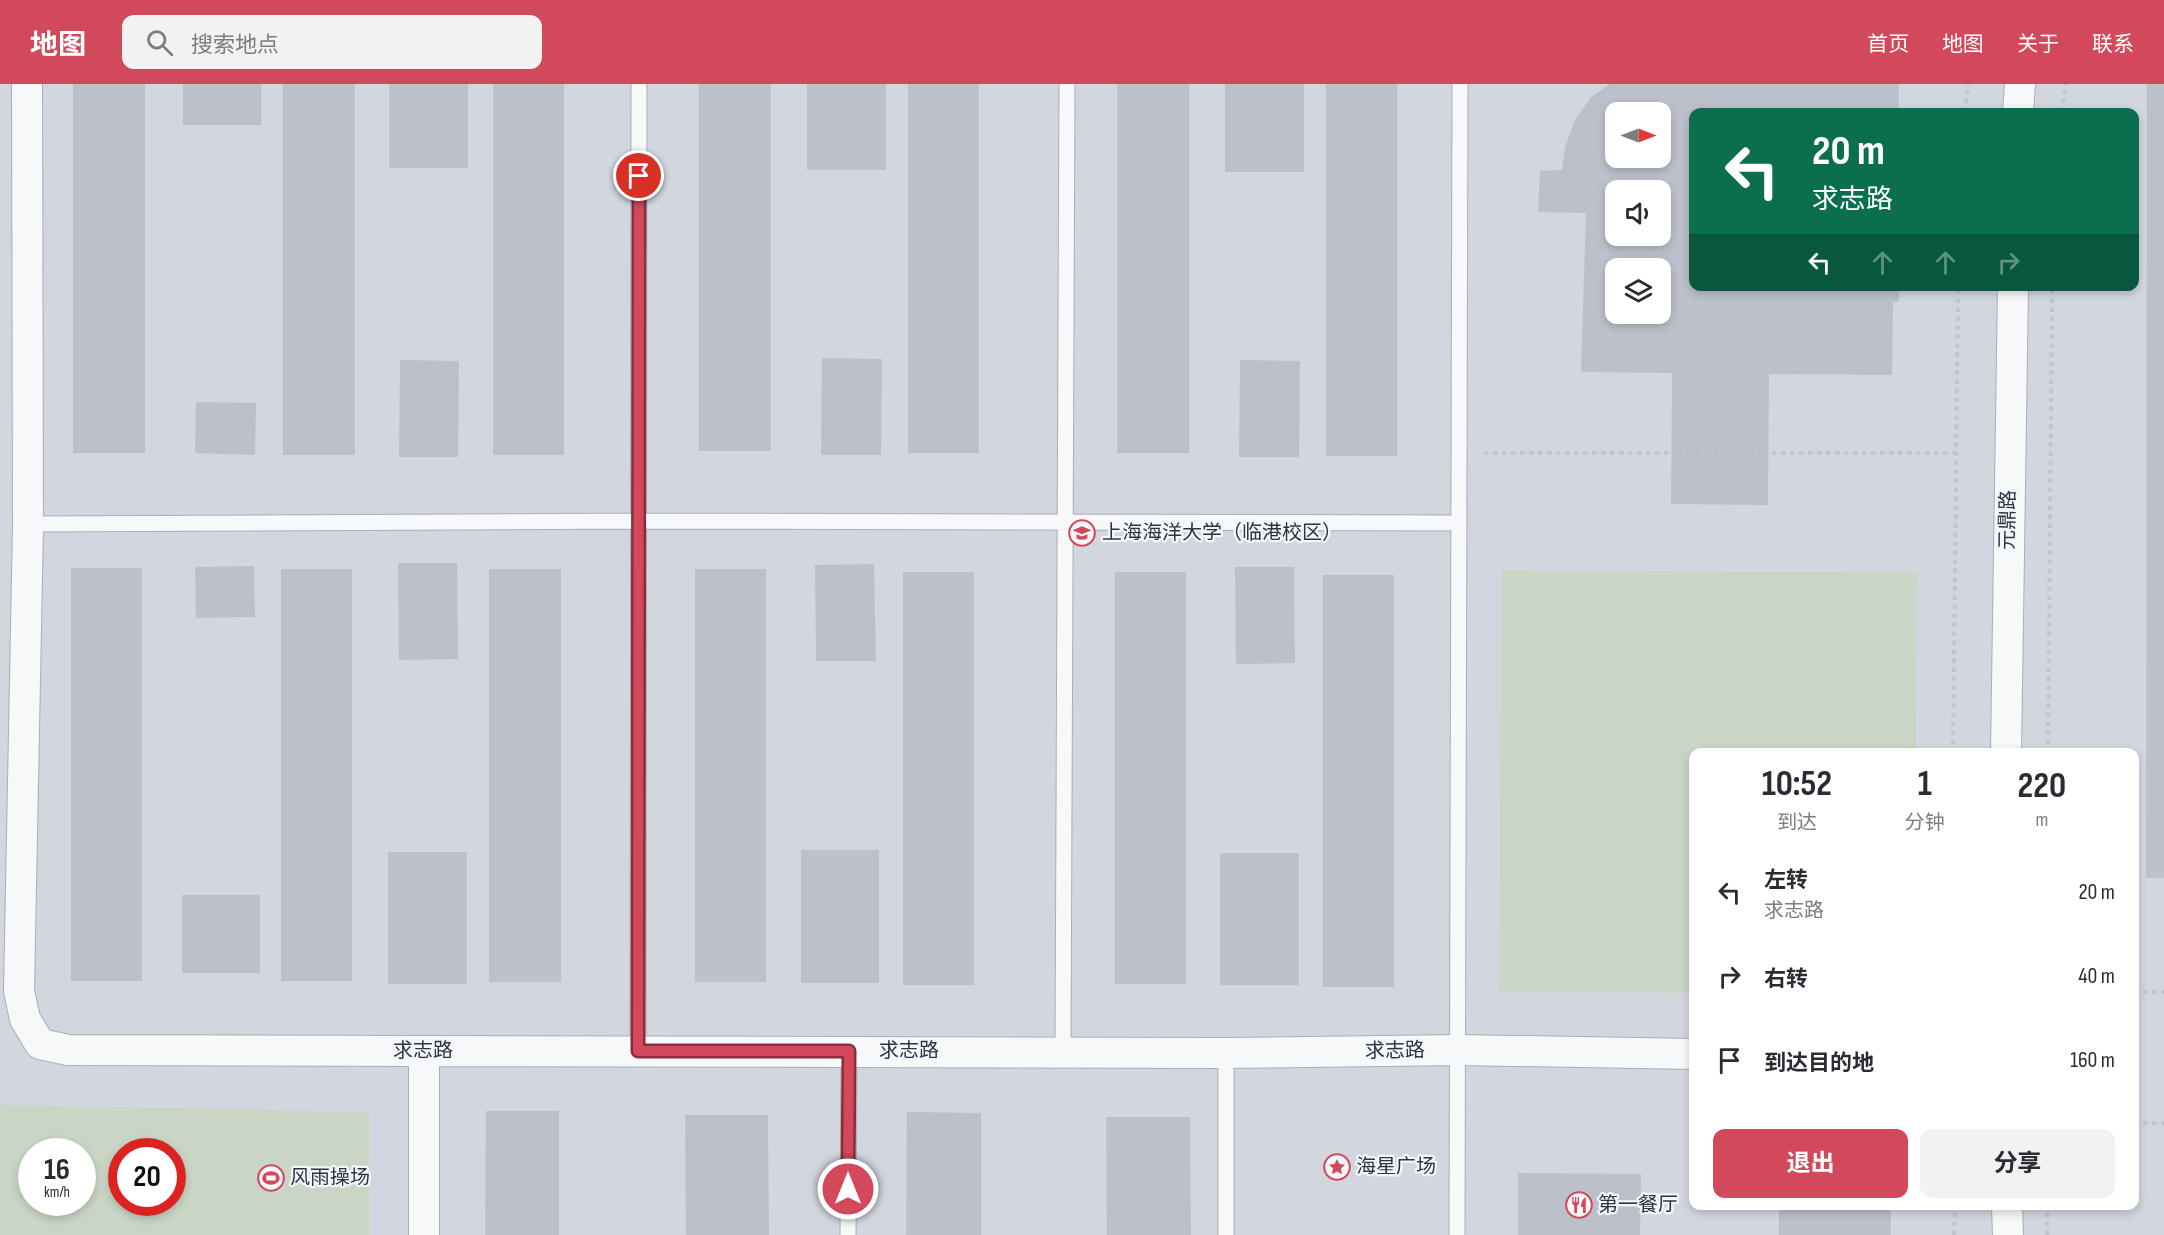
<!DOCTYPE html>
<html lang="zh">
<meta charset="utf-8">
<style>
:root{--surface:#fff;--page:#f2f2f3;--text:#2b2b33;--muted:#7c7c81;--accent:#d1495b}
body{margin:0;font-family:"Sofia Sans Condensed","Noto Sans SC",sans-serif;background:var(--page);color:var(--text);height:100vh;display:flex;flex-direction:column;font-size:22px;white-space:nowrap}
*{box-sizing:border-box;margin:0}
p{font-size:20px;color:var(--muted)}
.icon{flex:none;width:33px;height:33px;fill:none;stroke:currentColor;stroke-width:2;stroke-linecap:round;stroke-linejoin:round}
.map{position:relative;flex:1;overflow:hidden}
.panel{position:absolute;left:1689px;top:664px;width:450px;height:462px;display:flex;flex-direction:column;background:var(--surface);border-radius:12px;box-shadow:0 3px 9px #0003}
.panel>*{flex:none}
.hud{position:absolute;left:1689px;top:24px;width:450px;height:183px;border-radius:12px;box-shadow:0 3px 9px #0003;background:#0b6e4f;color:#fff;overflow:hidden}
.needle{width:39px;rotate:90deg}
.buttons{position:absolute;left:1605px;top:18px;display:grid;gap:12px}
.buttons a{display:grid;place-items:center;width:66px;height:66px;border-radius:12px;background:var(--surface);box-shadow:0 3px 9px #0003;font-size:30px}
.speed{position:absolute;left:18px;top:1054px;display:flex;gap:12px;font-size:30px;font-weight:700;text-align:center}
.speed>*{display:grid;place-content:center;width:78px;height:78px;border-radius:50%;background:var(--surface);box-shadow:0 3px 9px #0003;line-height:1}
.speed small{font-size:15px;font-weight:400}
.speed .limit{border:9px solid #d22;background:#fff;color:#111}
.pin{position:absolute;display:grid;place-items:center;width:51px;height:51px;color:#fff;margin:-26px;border:3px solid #fff;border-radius:50%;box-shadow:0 2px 6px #0007}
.me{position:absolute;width:66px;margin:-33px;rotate:0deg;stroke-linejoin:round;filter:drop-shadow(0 0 4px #0008)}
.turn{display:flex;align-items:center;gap:21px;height:126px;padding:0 24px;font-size:27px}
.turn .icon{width:78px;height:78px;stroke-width:2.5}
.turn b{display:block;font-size:42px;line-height:51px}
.lanes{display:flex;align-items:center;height:57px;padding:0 24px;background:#0003;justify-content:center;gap:30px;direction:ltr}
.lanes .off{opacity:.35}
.eta{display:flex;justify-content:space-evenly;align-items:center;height:102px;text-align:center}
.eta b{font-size:36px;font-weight:700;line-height:42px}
.primary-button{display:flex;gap:12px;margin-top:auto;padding:12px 24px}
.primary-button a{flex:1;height:69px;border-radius:12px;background:var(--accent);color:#fff;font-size:24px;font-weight:700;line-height:69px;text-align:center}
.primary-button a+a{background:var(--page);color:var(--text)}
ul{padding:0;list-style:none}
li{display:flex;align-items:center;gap:18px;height:84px;padding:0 24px}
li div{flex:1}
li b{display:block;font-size:22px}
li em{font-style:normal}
header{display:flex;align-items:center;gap:36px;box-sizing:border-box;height:84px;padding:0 30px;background:var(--accent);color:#fff}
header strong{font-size:28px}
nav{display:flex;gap:33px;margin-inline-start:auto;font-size:21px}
.search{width:420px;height:54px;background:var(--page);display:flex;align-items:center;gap:15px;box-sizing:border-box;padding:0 21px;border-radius:12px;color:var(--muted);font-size:22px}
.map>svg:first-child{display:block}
.built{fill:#d2d6de;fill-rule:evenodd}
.green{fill:#c9d6c5;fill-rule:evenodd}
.building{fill:#bbc0ca;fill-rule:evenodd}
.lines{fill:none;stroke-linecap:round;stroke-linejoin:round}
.service-casing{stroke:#a9aeb7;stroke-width:17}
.minor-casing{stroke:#a9aeb7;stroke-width:32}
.path{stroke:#c2c5cb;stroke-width:4;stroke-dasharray:4.5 4.5;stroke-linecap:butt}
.service{stroke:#f7f8fa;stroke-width:15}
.minor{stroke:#f7f8fa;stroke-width:30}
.route-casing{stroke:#882f3b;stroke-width:15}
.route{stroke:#d1495b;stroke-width:10}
.labels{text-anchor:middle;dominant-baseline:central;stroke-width:4.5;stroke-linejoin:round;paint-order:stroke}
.street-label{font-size:20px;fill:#2b3445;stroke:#f4f6f9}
.poi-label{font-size:20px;fill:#2b3445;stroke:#f4f6f9;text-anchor:start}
</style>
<header>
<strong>地图</strong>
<div class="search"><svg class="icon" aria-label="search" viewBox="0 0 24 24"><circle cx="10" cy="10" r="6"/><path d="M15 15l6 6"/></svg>搜索地点</div>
<nav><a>首页</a><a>地图</a><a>关于</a><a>联系</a></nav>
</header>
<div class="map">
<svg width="2164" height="1151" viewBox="0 0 2164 1151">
<rect width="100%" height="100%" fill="#e4e7ec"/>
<path class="built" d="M0 0H2164V1151H0ZM1616 28H1660V74H1616ZM1694 28H2134V202H1694ZM1616 106H1660V152H1616ZM1616 184H1660V230H1616ZM1694 669H2134V1122H1694ZM32 1068H82V1119H32ZM122 1068H172V1119H122Z"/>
<path class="green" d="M1502 486 1917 489 1916 669H1694L1693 909 1499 908Z
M0 1021 369 1028V1151H0ZM32 1068H82V1119H32ZM122 1068H172V1119H122Z"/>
<path class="building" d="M73 0H145V369H73Z
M183 0H261V41H183Z
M283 0H355V371H283Z
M389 0H468V84H389Z
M493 0H564V371H493Z
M699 0H771V367H699Z
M807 0H886V86H807Z
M908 0H979V369H908Z
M1117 0H1189V369H1117Z
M1225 0H1304V88H1225Z
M1326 0H1397V372H1326Z
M1610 0H1899V28H1694V202H1899V218H1893L1892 291 1769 290 1768 421 1671 420 1672 289 1581 288 1586 129 1538 128 1540 87 1562 86 1565 63 1575 36 1591 13ZM1616 28H1660V74H1616ZM1616 106H1660V152H1616ZM1616 184H1660V230H1616Z
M2147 0H2164V794H2146Z
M822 274 882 275 881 371H821Z
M400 276 459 277 458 373H399Z
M1240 276 1300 277 1299 373H1239Z
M196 318 256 319 255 371 195 369Z
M398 479H457L458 575 399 576Z
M874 480 876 577H816L815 481Z
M254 482 255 533 196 534 195 483Z
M1235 483H1294L1295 579 1236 580Z
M71 484H142V897H71Z
M281 485H352V897H281Z
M489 485H561V898H489Z
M695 485H766V898H695Z
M903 488H974V901H903Z
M1115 488H1186V900H1115Z
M1323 491H1394V903H1323Z
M801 766H879V899H801Z
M388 768H467V900H388Z
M1220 769H1299V901H1220Z
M182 811H260V889H182Z
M486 1027H559V1151H485Z
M907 1028 981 1029V1151H906Z
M685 1031H768L769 1151H686Z
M1106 1033H1190L1191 1151H1107Z
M1518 1089 1641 1090 1640 1151H1518Z
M1779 1122H1891V1151H1779Z"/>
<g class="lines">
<g class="service-casing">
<path id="service" d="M28 440 637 437 1458 439
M638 967 639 0
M1063 967 1067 0
M848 1151 849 967
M1226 1151V969
M1457 1151 1460 0"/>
</g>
<g class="minor-casing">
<path id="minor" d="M27 0 28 440 19 907 25 935 40 960 68 966 1226 969 1458 966 1694 970
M2018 28 2020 0
M2006 669 2013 202
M2007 1122 2008 1151
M424 1151V967"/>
</g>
<path class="path" d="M1965 28 1968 0
M2062 28 2066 0
M1484 369H1955
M1953 669 1958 202
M2048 669 2052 202
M2134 908H2164
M2134 1039H2164
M1954 1151 1955 1122
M2047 1151V1122"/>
<use href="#service" class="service"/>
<use href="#minor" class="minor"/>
</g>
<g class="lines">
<g class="route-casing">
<path id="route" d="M639 92 638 967H849L848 1105"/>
</g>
<use href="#route" class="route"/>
</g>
<defs>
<g id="university-ring" transform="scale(1.35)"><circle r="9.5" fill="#f4f6f9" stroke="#d1495b" stroke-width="1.5"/><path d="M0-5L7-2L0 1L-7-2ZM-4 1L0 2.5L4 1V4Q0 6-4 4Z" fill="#d1495b"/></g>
<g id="sight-ring" transform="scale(1.35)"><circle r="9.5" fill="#f4f6f9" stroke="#d1495b" stroke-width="1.5"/><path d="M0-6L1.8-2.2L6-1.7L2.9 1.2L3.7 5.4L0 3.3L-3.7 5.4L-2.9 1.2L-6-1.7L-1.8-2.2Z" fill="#d1495b"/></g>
<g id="stadium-ring" transform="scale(1.35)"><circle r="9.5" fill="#f4f6f9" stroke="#d1495b" stroke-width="1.5"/><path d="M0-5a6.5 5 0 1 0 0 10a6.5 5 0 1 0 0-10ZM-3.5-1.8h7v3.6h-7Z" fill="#d1495b"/></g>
<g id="restaurant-ring" transform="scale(1.35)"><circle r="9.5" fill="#f4f6f9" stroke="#d1495b" stroke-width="1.5"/><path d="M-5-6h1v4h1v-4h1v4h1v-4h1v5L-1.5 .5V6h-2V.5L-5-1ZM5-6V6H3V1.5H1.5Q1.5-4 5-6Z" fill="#d1495b"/></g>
</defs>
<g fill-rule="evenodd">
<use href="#university-ring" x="1082" y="449"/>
<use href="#sight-ring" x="1337" y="1083"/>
<use href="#stadium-ring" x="271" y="1094"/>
<use href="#restaurant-ring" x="1579" y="1121"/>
</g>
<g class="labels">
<g class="street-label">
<text transform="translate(2008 436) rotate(-89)">元鼎路</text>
<text x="423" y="967">求志路</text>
<text x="909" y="967">求志路</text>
<text transform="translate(1395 967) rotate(-1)">求志路</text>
</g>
<g class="poi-label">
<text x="1102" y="449">上海海洋大学（临港校区）</text>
<text x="1356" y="1083">海星广场</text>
<text x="290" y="1094">风雨操场</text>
<text x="1598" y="1121">第一餐厅</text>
</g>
</g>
</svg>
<div class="buttons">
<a><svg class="needle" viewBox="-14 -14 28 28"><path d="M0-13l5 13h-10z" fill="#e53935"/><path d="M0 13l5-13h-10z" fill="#7c7c81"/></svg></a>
<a><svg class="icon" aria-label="sound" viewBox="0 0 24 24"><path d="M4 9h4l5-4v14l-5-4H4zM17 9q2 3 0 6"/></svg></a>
<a><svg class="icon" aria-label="layers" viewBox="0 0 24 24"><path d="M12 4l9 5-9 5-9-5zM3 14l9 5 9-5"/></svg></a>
</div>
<div class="speed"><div>16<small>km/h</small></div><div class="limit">20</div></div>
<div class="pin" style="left:639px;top:92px;background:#d93025"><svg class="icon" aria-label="arrive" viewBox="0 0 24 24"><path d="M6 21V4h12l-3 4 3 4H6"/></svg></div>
<svg class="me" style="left:848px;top:1105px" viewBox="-20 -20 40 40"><circle r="17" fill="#d1495b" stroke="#fff" stroke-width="3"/><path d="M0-11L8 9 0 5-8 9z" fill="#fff"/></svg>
<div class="hud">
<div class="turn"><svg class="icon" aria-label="left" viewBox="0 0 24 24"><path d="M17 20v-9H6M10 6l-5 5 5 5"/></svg><div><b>20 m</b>求志路</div></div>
<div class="lanes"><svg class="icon" aria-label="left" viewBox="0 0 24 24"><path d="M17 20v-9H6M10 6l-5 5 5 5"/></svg><svg class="icon off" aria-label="ahead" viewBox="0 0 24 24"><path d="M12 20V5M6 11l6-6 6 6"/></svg><svg class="icon off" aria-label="ahead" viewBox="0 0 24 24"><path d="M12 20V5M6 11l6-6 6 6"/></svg><svg class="icon off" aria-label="right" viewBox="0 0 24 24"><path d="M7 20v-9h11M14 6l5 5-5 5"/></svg></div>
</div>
<section class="panel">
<div class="eta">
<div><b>10:52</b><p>到达</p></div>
<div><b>1</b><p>分钟</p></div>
<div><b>220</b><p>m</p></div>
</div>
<ul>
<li><svg class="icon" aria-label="left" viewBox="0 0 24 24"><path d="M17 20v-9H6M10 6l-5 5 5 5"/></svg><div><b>左转</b><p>求志路</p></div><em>20 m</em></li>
<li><svg class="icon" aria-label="right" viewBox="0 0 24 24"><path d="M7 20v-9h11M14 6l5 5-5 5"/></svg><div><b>右转</b></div><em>40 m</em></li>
<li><svg class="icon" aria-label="arrive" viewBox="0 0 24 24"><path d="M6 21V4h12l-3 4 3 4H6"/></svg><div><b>到达目的地</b></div><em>160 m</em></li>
</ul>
<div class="primary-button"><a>退出</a><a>分享</a></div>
</section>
</div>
